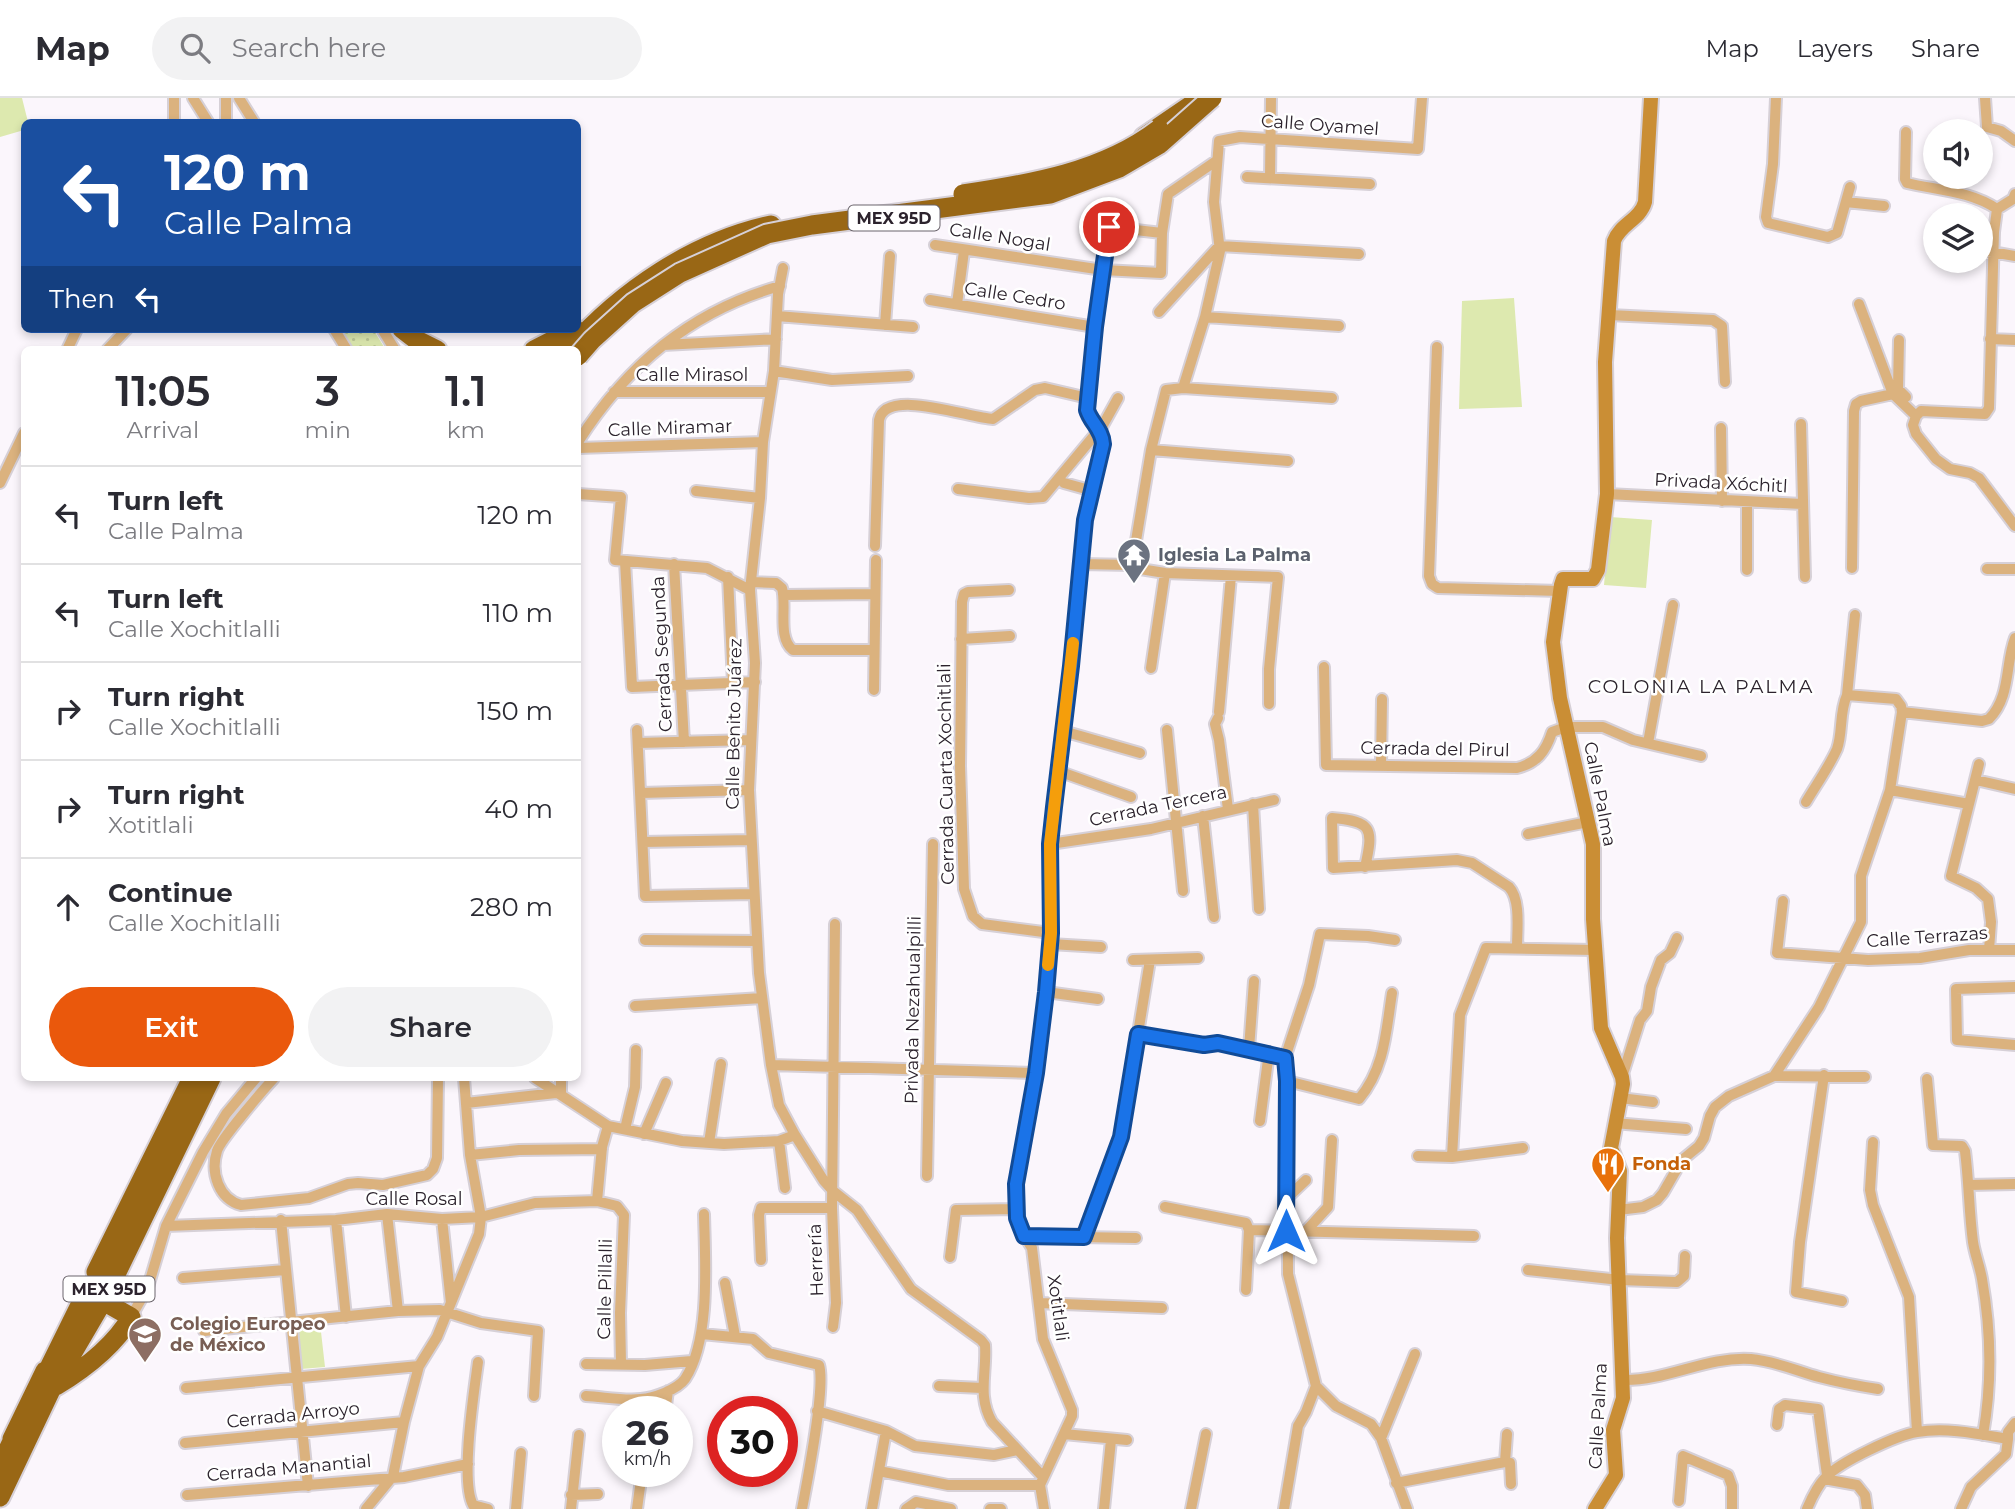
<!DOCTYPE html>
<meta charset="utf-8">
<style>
:root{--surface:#fff;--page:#f2f2f3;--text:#2b2b33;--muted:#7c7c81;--line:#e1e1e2;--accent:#ea580c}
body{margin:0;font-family:Montserrat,sans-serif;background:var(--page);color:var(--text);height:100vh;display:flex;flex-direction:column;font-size:26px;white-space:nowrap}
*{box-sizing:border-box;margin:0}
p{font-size:23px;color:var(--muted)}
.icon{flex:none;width:38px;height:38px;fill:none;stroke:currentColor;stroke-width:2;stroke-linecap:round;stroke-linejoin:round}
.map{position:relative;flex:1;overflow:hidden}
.details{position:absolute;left:21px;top:248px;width:560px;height:735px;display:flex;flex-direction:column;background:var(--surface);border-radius:10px;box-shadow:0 4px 10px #0003}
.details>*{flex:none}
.top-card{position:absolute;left:21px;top:21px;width:560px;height:214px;border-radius:10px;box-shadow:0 4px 10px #0003;background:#1a4fa0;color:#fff;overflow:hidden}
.tools{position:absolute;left:1923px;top:21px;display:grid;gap:14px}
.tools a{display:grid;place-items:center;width:70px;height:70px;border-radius:50%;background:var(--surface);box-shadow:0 4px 10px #0003;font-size:35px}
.speed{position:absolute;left:602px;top:1298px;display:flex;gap:14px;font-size:35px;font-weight:700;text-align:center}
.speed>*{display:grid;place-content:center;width:91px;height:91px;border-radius:50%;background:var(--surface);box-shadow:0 4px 10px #0003;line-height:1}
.speed small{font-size:18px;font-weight:400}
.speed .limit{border:10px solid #d22;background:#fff;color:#111}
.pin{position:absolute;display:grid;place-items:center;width:60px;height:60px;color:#fff;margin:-30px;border:4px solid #fff;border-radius:50%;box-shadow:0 2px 7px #0007}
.me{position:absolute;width:77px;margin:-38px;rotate:0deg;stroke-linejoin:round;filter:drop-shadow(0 0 5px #0008)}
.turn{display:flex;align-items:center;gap:24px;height:147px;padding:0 28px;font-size:32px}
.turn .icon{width:91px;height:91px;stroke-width:2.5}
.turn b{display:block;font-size:49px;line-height:60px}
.then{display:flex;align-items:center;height:66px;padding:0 28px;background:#0003;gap:14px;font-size:26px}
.eta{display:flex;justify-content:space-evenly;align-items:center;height:119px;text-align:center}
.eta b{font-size:42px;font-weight:600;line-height:49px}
.primary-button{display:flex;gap:14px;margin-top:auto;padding:14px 28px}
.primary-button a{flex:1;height:80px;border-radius:42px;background:var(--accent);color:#fff;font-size:28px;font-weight:600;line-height:80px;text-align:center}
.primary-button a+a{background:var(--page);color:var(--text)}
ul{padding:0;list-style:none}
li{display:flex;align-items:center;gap:21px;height:98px;padding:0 28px;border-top:2px solid var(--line)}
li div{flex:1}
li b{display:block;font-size:26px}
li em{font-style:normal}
header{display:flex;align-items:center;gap:42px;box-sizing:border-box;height:98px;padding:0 35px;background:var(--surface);border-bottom:2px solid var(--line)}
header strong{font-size:33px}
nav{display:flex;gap:38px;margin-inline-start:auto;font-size:24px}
.search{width:490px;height:63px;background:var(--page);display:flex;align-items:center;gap:18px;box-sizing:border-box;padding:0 24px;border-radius:38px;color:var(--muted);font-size:26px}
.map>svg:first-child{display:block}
.grass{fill:url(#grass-dots)}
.garden{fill:#dde9af}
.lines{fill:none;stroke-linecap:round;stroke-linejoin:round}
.street-casing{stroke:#d6d0d7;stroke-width:14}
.secondary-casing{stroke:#d6d0d7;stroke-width:18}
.highway-casing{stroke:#d6d0d7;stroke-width:23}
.street{stroke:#dbb27e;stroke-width:10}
.secondary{stroke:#ca8e35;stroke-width:14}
.highway{stroke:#996715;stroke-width:19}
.highway-bridge-casing{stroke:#d6d0d7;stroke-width:23;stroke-linecap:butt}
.highway-bridge{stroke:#996715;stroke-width:19}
.route-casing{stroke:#114b97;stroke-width:18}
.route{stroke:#1a73e8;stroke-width:12}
.slow{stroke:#f59e0b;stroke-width:12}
.labels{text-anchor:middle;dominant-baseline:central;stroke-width:5;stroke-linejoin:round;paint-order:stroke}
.shield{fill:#fff;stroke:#6b656c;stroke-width:2}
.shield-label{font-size:16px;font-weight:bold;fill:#2c232d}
.street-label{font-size:18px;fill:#2c232d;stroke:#fff}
.worship-label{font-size:18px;font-weight:bold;fill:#5b616d;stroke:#fff;text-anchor:start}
.food-label{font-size:18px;font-weight:bold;fill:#c56008;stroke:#fff;text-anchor:start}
.education-label{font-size:18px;font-weight:bold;fill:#785e54;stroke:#fff;text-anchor:start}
.neighbourhood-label{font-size:19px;letter-spacing:2px;fill:#2c232d;stroke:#fff}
</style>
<header>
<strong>Map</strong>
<div class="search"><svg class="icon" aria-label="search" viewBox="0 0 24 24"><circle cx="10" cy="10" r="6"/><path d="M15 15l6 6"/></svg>Search here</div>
<nav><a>Map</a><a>Layers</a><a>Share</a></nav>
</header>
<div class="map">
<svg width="2015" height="1411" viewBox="0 0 2015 1411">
<defs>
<pattern id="grass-dots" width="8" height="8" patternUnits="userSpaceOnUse" patternTransform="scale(1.75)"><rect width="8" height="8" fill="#dde9af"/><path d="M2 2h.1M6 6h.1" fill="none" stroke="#bec897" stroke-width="1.8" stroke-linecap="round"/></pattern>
</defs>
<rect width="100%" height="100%" fill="#fbf6fc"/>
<path class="grass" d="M340 231H373L386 252H352Z"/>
<path class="garden" d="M0 0H22L28 24H24V32L0 39Z
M1514 200 1522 309 1459 311 1462 203Z
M1610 419 1652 422 1646 490 1604 487Z
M320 1225 325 1269 301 1271 296 1228Z"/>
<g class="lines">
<g class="street-casing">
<path id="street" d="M193 0 208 24
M226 0V24
M239 0 254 24
M1776 0 1773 66 1766 119 1768 125 1828 139 1837 135 1850 89
M1985 0 1987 29 2001 33 2015 43
M174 24V0
M1906 34 1905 81 1907 85C1936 92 1971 93 1997 111
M1247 79 1370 86
M1270 80 1271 0
M2015 96 2013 101 1997 111 1994 134 1989 310 1985 316 1921 313 1916 318 1913 327 1916 336 1936 361 1950 371 1970 375 1979 380 2015 428
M1846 104 1884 108
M935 147 1103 172 1161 175 1162 135 1168 96 1216 63
M1981 152 2015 158
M783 170 778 196 774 273 763 344 760 400 750 492 755 565 749 692 759 875 771 967 779 1007 795 1037
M930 202 1095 229
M957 206 964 153
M1859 206 1893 296
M1159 214 1219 148 1359 156
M1609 217 1713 222 1722 228 1725 284
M777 218 913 229
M1205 219 1339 228
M885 227 890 158
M334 231 347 252
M382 231 395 252
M1990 241 2015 242
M1899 242 1898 291 1906 299
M663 247 776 241
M1437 249 1429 478 1432 486 1438 490 1560 493
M67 252 77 231
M107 252 127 231
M774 273 832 282 908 278
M1183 290 1205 219 1220 153 1214 104 1219 43 1240 39 1418 51 1422 0
M614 294H770
M1801 326 1805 479
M1721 330 1722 403
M578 344C627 267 691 213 780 188
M578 350 763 344
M1151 352 1288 363
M0 385 24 335
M1064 385 1093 393
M958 391 1029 400 1043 399 1103 327 1118 300
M696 393 760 400
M578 396 621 399 615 462 707 470 750 492
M1607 396 1802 406
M1747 404V472
M875 448 879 322C886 289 969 320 993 321L1035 292 1045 290 1088 300
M625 463 632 589 755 584
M674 466 684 644
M1080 466 1132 467 1134 470 1165 475 1278 479 1269 571V606
M1132 467 1151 352 1166 292 1183 290 1332 300
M1852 470 1854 313 1856 306 1861 303 1893 296 1916 318
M1987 471H2015
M728 479 733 585
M751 484 776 485 782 490C787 508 777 540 793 552H874
M1009 492 968 494 964 496 962 504 960 668 964 791 973 818 982 826 1051 835
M784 497 875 496
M961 541 1010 538
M1324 569 1326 667 1517 670C1537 665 1546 653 1552 634L1566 629H1603L1633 642 1701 658
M1151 570 1165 475
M874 592 876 462
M1219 614 1231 478
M1902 614 1982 623 1989 621C2011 599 2005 566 2015 540
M1218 620 1215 626 1219 642 1228 711
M637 632 645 798 754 796
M1167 632 1183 793
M1063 633 1140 655
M638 645 750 642
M1648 645 1673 507
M1979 666 1951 778 1976 790 1988 801 1991 824 1989 852
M1381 667 1382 601
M1058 673 1131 699
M1976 682 2015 691
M1890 692 1969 706
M641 695 749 692
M1806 704C1816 687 1829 669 1837 651 1843 634 1839 615 1847 597L1855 517
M1253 706 1259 811
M1203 718 1214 819
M1528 736 1588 724
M643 744 751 742
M1050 746 1151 731 1274 702
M1365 769C1374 730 1372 723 1332 720L1333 770 1457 762 1472 765 1509 789C1521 802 1517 832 1517 850
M1783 803 1777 855 1868 862 1920 860 1969 852H2015
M645 842 757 843
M1395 842 1368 838 1320 836 1309 887 1285 960 1287 983 1288 1176 1316 1288 1336 1308 1371 1326 1381 1340 1407 1411
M1050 846 1101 849
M1133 862 1198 860
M2015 889 1956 891 1957 942 2015 947
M1046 894 1098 901
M635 908 762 900
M1138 936 1204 947 1218 945 1285 960
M1249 951 1254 883
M771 967 1036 975
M1824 977 1800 1144 1796 1194 1842 1203
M1774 978 1865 979
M1622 979 1640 922 1647 913 1651 889 1661 862 1670 855 1677 840
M274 980C264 991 220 1042 217 1053 210 1075 219 1101 241 1107L309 1100 348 1086 358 1085 383 1087 427 1077 433 1071 437 1060 438 980
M535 980 608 1028 682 1043 724 1046 779 1043 795 1037 824 1083 833 1093 857 1112 911 1191 981 1242 985 1247C987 1275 977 1298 992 1324L1043 1379
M561 980V997
M1927 981 1933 1047 1962 1048 1965 1053C1969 1084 1969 1114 1973 1144 1975 1157 1980 1169 1982 1181 1991 1232 1992 1286 1983 1337
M1287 983 1359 1001C1385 970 1386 933 1392 895
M1620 1000 1653 1004
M466 1005 556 995
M1260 1023 1269 954
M1614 1025 1686 1031
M625 1031 635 989 636 952
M644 1036 666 985
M779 1043 785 1090
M1873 1044 1870 1092 1873 1107 1909 1199 1917 1334
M709 1045 721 966
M470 1057 519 1052 602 1051
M1418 1058 1452 1059 1523 1050
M1452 1059 1460 917 1486 850 1595 852
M927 1078 933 746
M1969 1087 2015 1086
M1287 1100 1306 1082
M597 1103 602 1049 608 1028
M1165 1109 1246 1125 1249 1132
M1618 1112 1643 1109 1657 1102 1663 1095 1682 1062 1699 1048 1704 1040 1710 1018 1715 1009 1729 998 1774 978 1819 909 1861 824V778L1890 692 1902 614 1901 608 1896 601 1847 597
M387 1116 398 1213
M442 1121 451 1205
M281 1122 308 1388
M336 1122 346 1219
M166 1128 336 1122 387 1116 442 1121 481 1119 535 1105 597 1103 617 1108 624 1117 620 1215 621 1265
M1249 1132 1474 1138
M1306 1133 1328 1109 1332 1042
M1024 1138 1136 1140
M1084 1139 1121 1039 1150 862
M950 1159 956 1112 1016 1111
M761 1162 759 1117 761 1110H832
M1528 1172 1620 1182 1677 1184 1684 1178 1685 1158
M183 1180 285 1172
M725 1185 735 1238
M1246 1192 1249 1132
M1039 1205 1162 1210
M131 1219 148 1189 166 1128 203 1054 226 1016 256 980
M833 1229 836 1205 832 1110 835 826
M204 1233 398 1213 440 1212 481 1225 538 1233 534 1298
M702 1236 753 1241 769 1255 819 1267C826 1289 807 1384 802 1411
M478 1264C474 1294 460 1383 473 1407L488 1411
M586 1266 645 1267 692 1263
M1623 1282C1667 1283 1707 1258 1751 1261 1775 1263 1797 1273 1819 1279 1838 1284 1858 1288 1878 1291
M939 1288 982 1290
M186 1290 419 1268
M586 1298C604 1299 624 1303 641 1301 653 1300 677 1292 685 1281 711 1241 705 1163 704 1116
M817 1313 886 1333 915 1348 994 1357 1017 1352
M665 1314 668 1293
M1777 1327 1779 1311 1785 1307 1818 1311 1827 1377
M1064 1336 1127 1342
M1381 1340 1415 1256
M185 1345 404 1324
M614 1345 618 1346
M1505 1364 1507 1336
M879 1373 948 1387H1040
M1824 1381 1857 1387 1865 1397 1867 1411
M1396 1385 1505 1364 1510 1365 1511 1386
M187 1397 404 1379 468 1366
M571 1397 598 1396
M1679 1403 1683 1358 1728 1377 1732 1388V1411
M366 1411 393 1378 404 1324 419 1268 437 1239 479 1136 481 1119 470 1057 464 980
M516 1411 521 1355
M571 1411 579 1337
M637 1411 642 1374
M872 1411 886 1333
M906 1411 916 1404 951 1411
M990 1411H1001
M1044 1411 1040 1387 1072 1318V1312L1043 1241 1032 1150 1019 1129 1016 1110 1019 1063 1036 975 1046 894 1051 835 1050 746 1071 568 1080 466 1085 422 1103 346 1099 331 1089 319 1088 300 1109 129 1162 135
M1104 1411 1111 1342
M1191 1411 1206 1336
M1284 1411 1298 1328 1306 1314 1316 1288
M1807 1411C1812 1399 1817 1388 1826 1379 1840 1364 1897 1337 1917 1334 1947 1329 1979 1336 2008 1341V1334L2015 1325
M1961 1411 1971 1389 2006 1356 2008 1341"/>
</g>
<g class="secondary-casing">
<path id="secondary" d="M1595 1411 1616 1377 1613 1332 1623 1300 1617 1140 1620 1073 1611 1050 1623 986 1622 979 1601 930 1593 821V746L1560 600 1553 544 1561 487 1563 481H1593L1598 472 1607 396 1605 264 1614 143C1620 126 1640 122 1645 104L1651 0"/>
</g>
<g class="highway-casing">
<path id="highway" d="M1144 39 1200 1
M402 231 415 241 437 252
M534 252 575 231
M569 252C621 193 693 144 771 127
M96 1174 192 980
M79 1220 106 1166
M42 1284 80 1207
M56 1288C84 1271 115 1247 131 1219L103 1203
M12 1341 45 1273
M0 1368 19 1329
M0 1399 51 1292 103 1203 211 980"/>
</g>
<use href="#street" class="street"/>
<use href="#secondary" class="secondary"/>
<use href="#highway" class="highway"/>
<g class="highway-bridge-casing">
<path id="highway-bridge" d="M963 96C1030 86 1103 74 1159 31
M578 258 592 242 633 205 680 175 767 136 812 127 1050 96 1119 70 1160 46 1212 0"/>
</g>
<use href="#highway-bridge" class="highway-bridge"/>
</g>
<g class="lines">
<g class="route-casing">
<path id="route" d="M1109 129 1095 229 1087 312C1091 325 1102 331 1103 346L1085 422 1071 568 1054 709 1050 746 1051 835 1046 894 1036 975 1016 1086 1017 1120 1024 1138 1084 1139 1121 1039 1138 936 1204 947 1218 945 1285 960 1287 983 1286 1133"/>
</g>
<use href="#route" class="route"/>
<path class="slow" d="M1048 867 1051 835 1050 746 1073 545"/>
</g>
<defs>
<g id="temple-pin" transform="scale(1.75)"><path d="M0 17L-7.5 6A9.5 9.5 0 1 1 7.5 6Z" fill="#6b7280" stroke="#fff"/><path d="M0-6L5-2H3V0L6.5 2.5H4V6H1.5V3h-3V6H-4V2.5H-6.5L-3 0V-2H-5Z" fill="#fff"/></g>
<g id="restaurant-pin" transform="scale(1.75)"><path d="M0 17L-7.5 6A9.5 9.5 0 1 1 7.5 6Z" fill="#e8710a" stroke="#fff"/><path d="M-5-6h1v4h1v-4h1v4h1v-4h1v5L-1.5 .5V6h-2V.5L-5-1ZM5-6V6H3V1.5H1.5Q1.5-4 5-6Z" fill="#fff"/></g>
<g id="school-pin" transform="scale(1.75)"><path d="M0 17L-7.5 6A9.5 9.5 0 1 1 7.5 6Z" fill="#8d6e63" stroke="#fff"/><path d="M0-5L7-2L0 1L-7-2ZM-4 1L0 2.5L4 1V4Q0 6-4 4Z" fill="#fff"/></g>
</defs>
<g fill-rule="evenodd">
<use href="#temple-pin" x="1134" y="457"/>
<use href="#restaurant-pin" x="1608" y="1066"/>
<use href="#school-pin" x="145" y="1236"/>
</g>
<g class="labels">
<g class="shield">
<rect x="848.5" y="107.5" width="91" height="25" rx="5"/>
<rect x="63.5" y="1178.5" width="91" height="25" rx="5"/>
</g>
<g class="shield-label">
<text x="894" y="120">MEX 95D</text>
<text x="109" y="1191">MEX 95D</text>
</g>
<g class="street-label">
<text transform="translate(1320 27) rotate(4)">Calle Oyamel</text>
<text transform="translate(1000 139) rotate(9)">Calle Nogal</text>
<text transform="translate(1015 198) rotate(9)">Calle Cedro</text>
<text x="692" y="277">Calle Mirasol</text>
<text transform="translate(670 330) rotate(-2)">Calle Miramar</text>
<text transform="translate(1721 385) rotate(3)">Privada Xóchitl</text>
<text transform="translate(662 556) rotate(-93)">Cerrada Segunda</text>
<text transform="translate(734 626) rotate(-89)">Calle Benito Juárez</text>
<text transform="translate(1435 651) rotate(1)">Cerrada del Pirul</text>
<text transform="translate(946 676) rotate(-91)">Cerrada Cuarta Xochitlali</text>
<text transform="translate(1600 696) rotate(79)">Calle Palma</text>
<text transform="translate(1158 708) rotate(-12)">Cerrada Tercera</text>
<text transform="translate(1927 839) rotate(-4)">Calle Terrazas</text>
<text transform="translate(913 912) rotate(-89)">Privada Nezahualpilli</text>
<text x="414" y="1101">Calle Rosal</text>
<text transform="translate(816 1162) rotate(-92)">Herrería</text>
<text transform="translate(605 1191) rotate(-89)">Calle Pillalli</text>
<text transform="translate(1058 1210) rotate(82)">Xotitlali</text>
<text transform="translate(293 1317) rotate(-6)">Cerrada Arroyo</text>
<text transform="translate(1598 1318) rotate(-87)">Calle Palma</text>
<text transform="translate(289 1370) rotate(-5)">Cerrada Manantial</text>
</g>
<g class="worship-label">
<text x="1158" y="457">Iglesia La Palma</text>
</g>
<g class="food-label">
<text x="1632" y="1066">Fonda</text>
</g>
<g class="education-label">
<text x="170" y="1226">Colegio Europeo<tspan x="170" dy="21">de México</tspan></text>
</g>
<g class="neighbourhood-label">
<text x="1701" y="588">COLONIA LA PALMA</text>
</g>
</g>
</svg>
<div class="tools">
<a><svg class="icon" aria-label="sound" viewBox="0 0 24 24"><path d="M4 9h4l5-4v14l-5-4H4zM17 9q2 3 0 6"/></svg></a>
<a><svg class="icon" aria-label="layers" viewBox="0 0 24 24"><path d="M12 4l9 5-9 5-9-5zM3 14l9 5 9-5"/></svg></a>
</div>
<div class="speed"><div>26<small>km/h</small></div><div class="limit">30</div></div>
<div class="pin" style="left:1109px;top:129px;background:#d93025"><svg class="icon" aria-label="arrive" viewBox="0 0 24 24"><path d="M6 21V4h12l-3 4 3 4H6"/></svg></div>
<svg class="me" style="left:1286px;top:1133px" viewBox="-20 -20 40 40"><path d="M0-17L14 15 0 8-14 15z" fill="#1a73e8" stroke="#fff" stroke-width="4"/></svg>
<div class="top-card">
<div class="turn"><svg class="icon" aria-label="left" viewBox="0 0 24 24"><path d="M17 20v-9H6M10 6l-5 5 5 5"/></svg><div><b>120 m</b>Calle Palma</div></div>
<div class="then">Then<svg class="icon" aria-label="left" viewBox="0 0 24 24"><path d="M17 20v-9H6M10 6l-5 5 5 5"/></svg></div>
</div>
<section class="details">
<div class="eta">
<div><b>11:05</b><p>Arrival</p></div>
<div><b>3</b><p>min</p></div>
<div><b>1.1</b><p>km</p></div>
</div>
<ul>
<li><svg class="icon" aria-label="left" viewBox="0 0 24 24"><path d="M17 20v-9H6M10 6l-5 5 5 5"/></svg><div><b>Turn left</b><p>Calle Palma</p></div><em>120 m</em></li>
<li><svg class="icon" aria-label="left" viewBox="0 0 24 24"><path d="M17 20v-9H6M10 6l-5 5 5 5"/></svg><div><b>Turn left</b><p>Calle Xochitlalli</p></div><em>110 m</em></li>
<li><svg class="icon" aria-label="right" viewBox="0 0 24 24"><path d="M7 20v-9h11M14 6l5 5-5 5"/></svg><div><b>Turn right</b><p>Calle Xochitlalli</p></div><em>150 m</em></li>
<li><svg class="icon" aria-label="right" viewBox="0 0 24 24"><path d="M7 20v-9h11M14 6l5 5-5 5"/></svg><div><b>Turn right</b><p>Xotitlali</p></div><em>40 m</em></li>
<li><svg class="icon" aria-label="ahead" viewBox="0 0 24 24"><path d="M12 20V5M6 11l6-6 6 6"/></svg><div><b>Continue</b><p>Calle Xochitlalli</p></div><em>280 m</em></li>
</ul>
<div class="primary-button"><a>Exit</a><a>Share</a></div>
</section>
</div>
